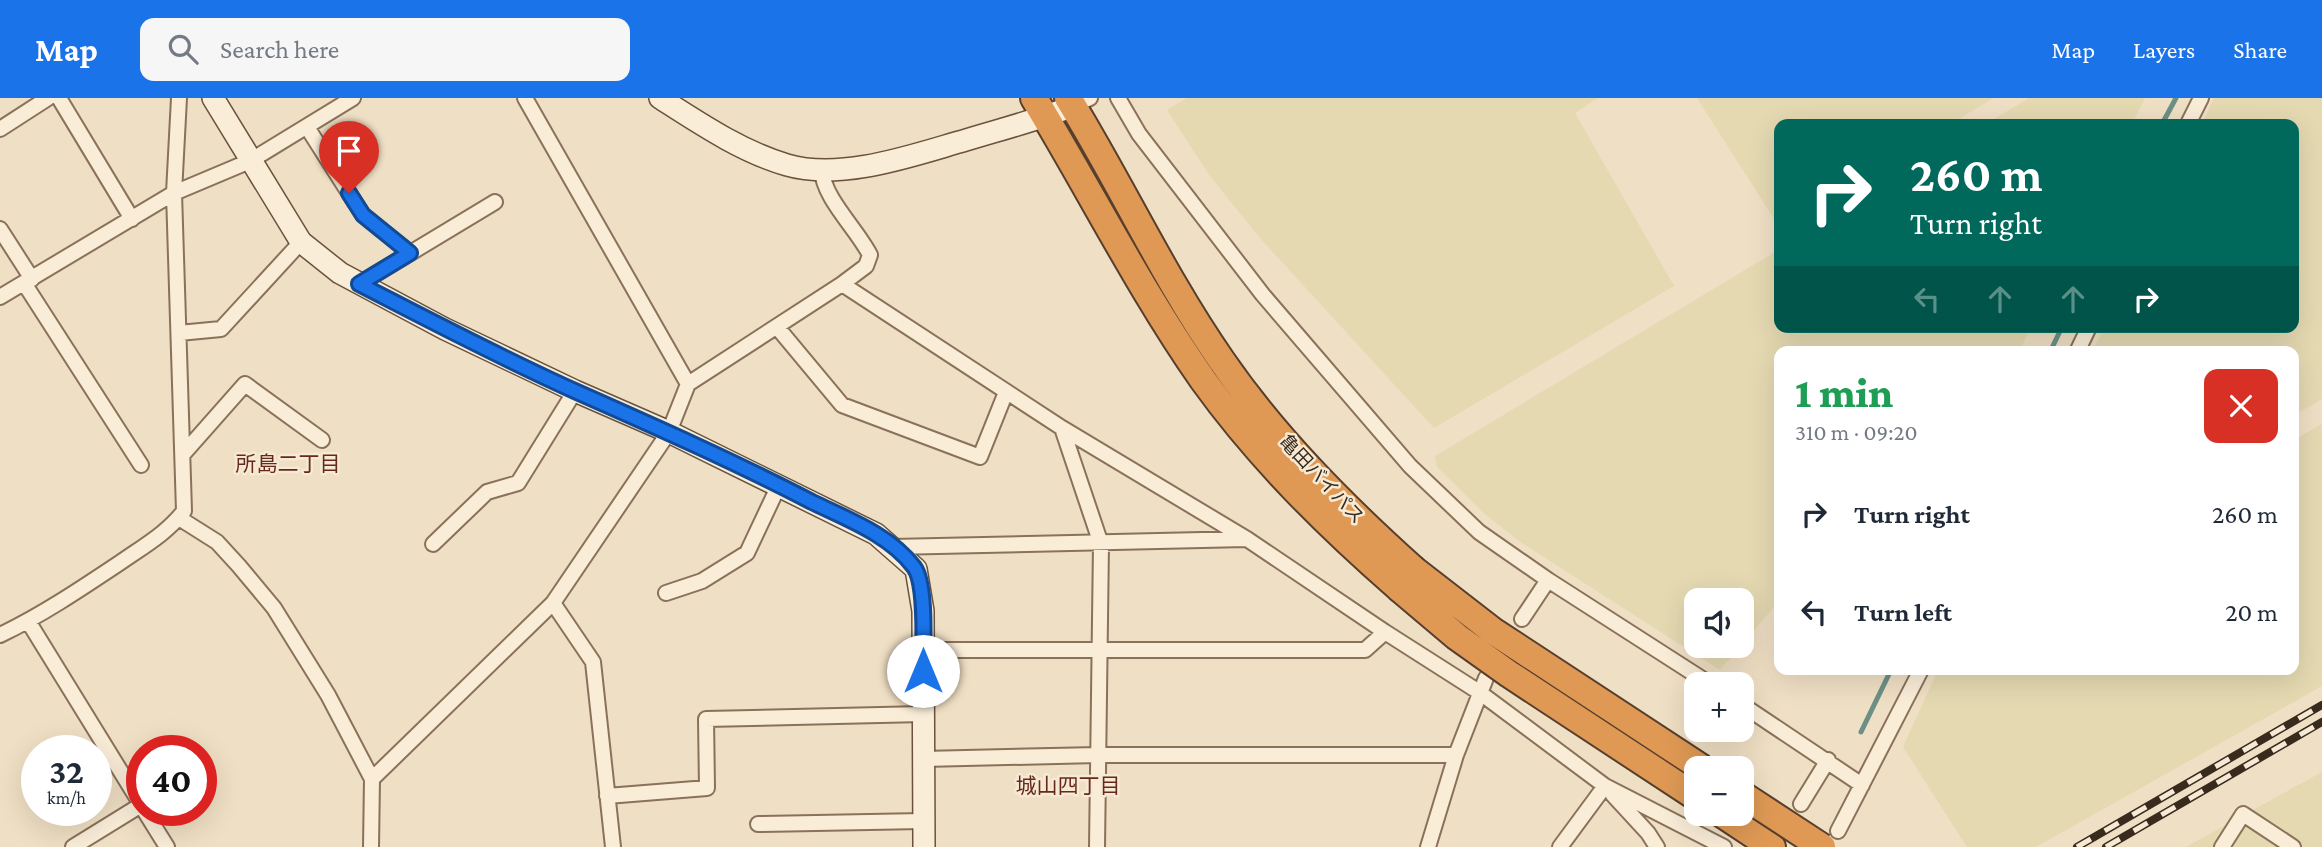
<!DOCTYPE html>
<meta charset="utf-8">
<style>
:root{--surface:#fff;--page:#f6f6f7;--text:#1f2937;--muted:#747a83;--accent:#1a73e8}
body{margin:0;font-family:"Crimson Pro","Noto Sans JP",serif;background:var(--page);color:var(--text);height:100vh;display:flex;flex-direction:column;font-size:26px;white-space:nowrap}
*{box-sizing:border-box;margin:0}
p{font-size:23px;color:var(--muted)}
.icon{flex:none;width:38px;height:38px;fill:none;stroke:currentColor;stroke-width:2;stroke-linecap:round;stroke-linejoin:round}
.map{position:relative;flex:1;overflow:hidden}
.drawer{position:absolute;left:1774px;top:248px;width:525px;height:329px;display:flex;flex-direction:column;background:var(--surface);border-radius:14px;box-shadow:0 7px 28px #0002}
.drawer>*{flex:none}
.hud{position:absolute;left:1774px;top:21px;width:525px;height:214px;border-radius:14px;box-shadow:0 7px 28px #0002;background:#00695c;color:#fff;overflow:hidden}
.fabs{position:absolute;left:1684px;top:490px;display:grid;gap:14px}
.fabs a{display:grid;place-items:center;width:70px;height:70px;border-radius:14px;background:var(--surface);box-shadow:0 7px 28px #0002;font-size:35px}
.speed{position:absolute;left:21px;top:637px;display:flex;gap:14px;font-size:35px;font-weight:700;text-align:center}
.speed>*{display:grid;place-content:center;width:91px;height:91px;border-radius:50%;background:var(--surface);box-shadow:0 7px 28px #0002;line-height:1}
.speed small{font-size:18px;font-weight:400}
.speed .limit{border:10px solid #d22;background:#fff;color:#111}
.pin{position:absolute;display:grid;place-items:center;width:60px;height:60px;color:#fff;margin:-72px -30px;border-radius:50% 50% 50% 0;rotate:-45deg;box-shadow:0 0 7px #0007}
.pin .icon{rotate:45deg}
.me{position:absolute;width:77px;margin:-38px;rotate:0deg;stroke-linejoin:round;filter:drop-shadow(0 0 5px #0008)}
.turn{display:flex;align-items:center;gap:24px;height:147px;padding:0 21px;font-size:32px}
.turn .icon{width:91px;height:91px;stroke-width:2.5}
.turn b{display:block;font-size:49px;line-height:60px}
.lanes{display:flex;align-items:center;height:66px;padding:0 21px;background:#0003;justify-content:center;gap:35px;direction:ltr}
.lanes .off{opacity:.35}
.round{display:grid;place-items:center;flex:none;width:74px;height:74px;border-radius:14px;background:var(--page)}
.overview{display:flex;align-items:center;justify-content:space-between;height:119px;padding:0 21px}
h1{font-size:42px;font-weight:800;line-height:52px;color:#1e9e55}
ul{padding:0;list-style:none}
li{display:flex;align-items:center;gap:21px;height:98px;padding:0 21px}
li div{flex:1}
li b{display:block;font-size:26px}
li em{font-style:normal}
header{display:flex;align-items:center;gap:42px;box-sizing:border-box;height:98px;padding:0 35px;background:var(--accent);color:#fff}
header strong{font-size:33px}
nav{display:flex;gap:38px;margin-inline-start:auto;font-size:24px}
.search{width:490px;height:63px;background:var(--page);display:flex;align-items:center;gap:18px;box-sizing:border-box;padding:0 24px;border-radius:14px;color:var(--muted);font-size:26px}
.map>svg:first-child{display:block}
.farmland{fill:#e4d9b1}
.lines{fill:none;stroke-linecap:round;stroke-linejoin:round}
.stream{stroke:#6c9085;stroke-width:5}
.street-casing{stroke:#8a715a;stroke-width:18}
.secondary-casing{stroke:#6b523d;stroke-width:24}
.highway-casing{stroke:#573f2e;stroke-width:30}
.street{stroke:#f9edd8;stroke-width:14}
.secondary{stroke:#f9edd8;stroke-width:21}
.highway{stroke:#df9954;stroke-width:26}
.rail-casing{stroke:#392a1e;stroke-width:8}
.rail{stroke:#f6ead4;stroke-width:5;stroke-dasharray:16;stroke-linecap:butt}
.highway-bridge-casing{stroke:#573f2e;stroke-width:30;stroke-linecap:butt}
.highway-bridge{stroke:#df9954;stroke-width:26}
.route-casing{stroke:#114b97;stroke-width:18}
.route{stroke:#1a73e8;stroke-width:12}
.labels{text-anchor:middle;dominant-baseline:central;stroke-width:5;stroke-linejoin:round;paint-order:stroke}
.street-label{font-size:19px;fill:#392a1e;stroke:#f6ead4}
.neighbourhood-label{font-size:21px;fill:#67281d;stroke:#f6ead4}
</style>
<header>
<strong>Map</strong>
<div class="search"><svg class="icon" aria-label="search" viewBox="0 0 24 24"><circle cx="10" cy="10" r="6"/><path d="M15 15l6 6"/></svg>Search here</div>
<nav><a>Map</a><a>Layers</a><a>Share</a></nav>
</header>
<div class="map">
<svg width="2322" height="749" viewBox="0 0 2322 749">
<rect width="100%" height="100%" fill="#efdfc4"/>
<path class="farmland" d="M1187 0H1598L1575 15 1674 188 1434 330 1260 140 1210 78 1167 12Z
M1697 0H1994L1950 26H1780L1778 127Z
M2029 0H2145L2132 26H1986Z
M2214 0H2322V301L2294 317V254H2092L2104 229H2294V26H2202Z
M1780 151V229H2031L2019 254H1780V502L1741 547V502H1696V548H1741L1720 572 1519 443 1484 415 1437 369 1435 358Z
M2322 326V588L2036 749H1967L1903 649 1938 572H2294V342Z
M2322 674V749H2186Z"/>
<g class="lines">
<path class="stream" d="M2162 26 2176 0
M2050 254 2062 229
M1861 634 1891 572"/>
<g class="street-casing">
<path id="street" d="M59 0 132 121
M525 0 688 286
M1118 0 1139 36 1263 197 1410 368 1479 434 1548 482 1710 586
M1073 8 1090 0
M2188 26 2201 0
M307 29 363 117 410 155
M0 31 48 0
M0 131 32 181
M24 185 141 367
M359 186 495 104
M842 186 1062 330 1247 441 1385 534 1479 594 1605 688 1724 749
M0 199 174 95 250 63 353 0
M777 229 842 307 980 359 1006 294
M179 235 221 231 301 144
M2077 254 2089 229
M1062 330 1101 446 1097 749
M184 355 245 286 322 342
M179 420 217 444 239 468 274 510 328 597 372 681 371 749
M433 446 487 394 518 385 575 293
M892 449 1246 441
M666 495 702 483 747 455 779 387
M553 505 593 564 613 749
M1522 521 1548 482
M28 523 142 708
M0 537C42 517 82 490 121 464 144 448 167 435 184 413L174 95 179 0
M923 552H1365L1385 534
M1741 606 1862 687
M923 661 1098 657H1456
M372 681 553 505 669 334 688 286 842 186 866 168 870 157C857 131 823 100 822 72
M1613 697 1648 735 1657 749
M607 698 707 690 706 621 923 616
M1801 706 1828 662
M144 712 167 749
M758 726 923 723
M1838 733 1921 572
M73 749 141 707
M1428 749 1456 657 1486 580
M1560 749 1605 688
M2222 749 2243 716 2293 749"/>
</g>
<g class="secondary-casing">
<path id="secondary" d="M213 0 301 144 340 175 445 231 575 293 669 334 876 436 916 471 923 513 924 749
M660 0C699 25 742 54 787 67 842 83 913 57 966 42 1002 31 1038 22 1073 8"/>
</g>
<g class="highway-casing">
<path id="highway" d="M1034 0C1091 94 1140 192 1203 282 1259 360 1327 427 1399 490
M1068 0C1121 86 1164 180 1222 263 1275 340 1343 408 1413 471
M1722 716 1772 749"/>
</g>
<use href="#street" class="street"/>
<use href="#secondary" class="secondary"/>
<use href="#highway" class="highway"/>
<g class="rail-casing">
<path id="rail" d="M2077 749 2322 607
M2106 749 2322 624"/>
</g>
<use href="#rail" class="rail"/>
<g class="highway-bridge-casing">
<path id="highway-bridge" d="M1413 471 1493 533 1702 670
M1399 490 1457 539 1509 576 1696 699
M1741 696 1822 749"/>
</g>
<use href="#highway-bridge" class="highway-bridge"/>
</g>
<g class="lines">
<g class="route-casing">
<path id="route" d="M349 95 363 117 410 155 359 186C431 223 503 261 577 294 656 329 735 364 812 404 847 421 890 437 914 469 927 486 923 551 923 573"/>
</g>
<use href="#route" class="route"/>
</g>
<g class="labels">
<g class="street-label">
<text transform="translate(1322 381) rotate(47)">亀田バイパス</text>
</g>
<g class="neighbourhood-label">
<text x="288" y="366">所島二丁目</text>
<text x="1068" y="688">城山四丁目</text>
</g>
</g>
</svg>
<div class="fabs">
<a><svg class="icon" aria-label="sound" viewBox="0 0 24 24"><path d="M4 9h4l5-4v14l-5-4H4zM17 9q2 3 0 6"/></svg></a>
<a>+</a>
<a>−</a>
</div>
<div class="speed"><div>32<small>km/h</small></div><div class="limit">40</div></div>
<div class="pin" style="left:349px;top:95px;background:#d93025"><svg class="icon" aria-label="arrive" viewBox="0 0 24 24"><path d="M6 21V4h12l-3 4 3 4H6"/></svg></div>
<svg class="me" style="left:923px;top:573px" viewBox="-20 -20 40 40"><circle r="19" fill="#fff"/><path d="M0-13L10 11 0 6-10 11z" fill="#1a73e8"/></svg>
<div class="hud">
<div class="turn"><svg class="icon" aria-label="right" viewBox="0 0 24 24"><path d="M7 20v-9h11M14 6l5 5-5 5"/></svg><div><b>260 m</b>Turn right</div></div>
<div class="lanes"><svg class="icon off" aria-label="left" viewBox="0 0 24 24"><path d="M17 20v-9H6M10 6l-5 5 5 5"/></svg><svg class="icon off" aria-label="ahead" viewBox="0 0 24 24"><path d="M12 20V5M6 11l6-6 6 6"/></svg><svg class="icon off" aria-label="ahead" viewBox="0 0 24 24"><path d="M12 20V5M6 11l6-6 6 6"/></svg><svg class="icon" aria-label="right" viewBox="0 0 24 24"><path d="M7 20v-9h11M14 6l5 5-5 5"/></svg></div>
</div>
<section class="drawer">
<div class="overview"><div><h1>1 min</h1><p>310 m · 09:20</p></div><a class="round" style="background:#d93025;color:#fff"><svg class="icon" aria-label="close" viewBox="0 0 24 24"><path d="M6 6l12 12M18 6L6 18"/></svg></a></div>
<ul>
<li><svg class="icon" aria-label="right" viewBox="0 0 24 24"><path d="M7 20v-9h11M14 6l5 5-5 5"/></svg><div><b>Turn right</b></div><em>260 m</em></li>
<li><svg class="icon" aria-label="left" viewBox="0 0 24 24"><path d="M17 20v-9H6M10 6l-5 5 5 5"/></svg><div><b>Turn left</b></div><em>20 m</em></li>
</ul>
</section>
</div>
